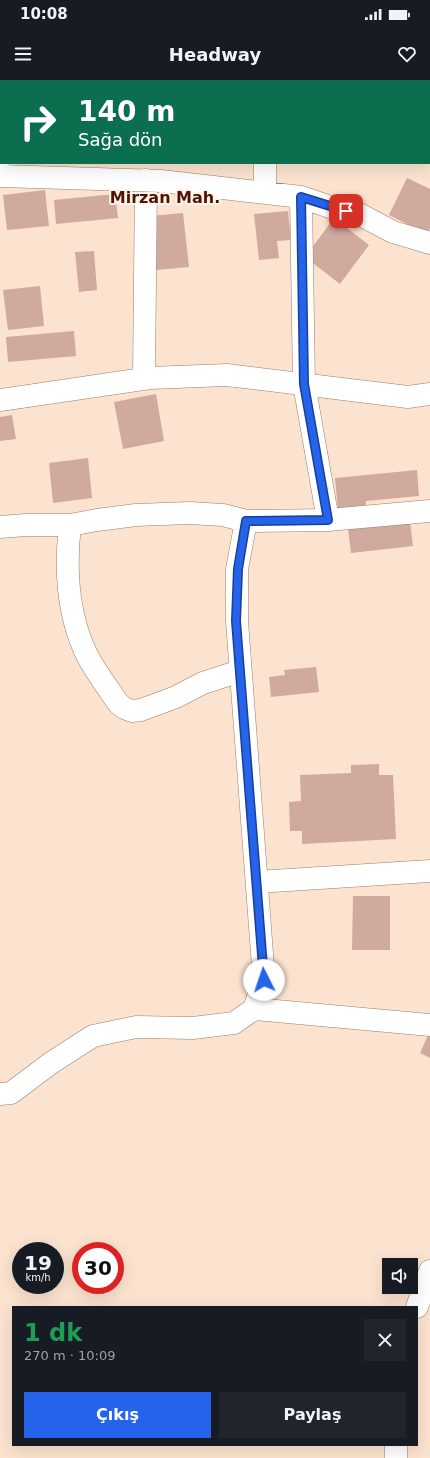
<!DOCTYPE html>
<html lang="tr">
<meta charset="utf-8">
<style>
:root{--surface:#171b24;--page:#20242c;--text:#f1f3f6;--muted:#9ea1a6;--accent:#2563eb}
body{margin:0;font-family:"DejaVu Sans",sans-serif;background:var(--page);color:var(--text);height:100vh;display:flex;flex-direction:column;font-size:15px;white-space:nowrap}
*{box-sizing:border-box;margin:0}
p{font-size:13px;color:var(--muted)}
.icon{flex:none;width:22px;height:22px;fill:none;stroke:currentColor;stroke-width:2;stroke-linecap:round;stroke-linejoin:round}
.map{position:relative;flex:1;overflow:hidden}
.panel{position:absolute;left:12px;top:1226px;width:406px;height:140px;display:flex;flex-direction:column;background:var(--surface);border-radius:0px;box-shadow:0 4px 16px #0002}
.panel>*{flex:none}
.banner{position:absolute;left:0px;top:0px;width:430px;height:84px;box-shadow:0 4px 16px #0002;background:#0b6e4f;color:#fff;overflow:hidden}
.buttons{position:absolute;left:382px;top:1178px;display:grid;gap:8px}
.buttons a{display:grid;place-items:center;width:36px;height:36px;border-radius:0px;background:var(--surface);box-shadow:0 4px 16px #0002;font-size:20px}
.speed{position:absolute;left:12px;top:1162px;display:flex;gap:8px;font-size:20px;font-weight:700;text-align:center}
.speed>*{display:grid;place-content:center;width:52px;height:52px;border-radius:50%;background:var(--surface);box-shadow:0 4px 16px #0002;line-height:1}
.speed small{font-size:10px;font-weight:400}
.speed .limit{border:6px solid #d22;background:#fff;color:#111}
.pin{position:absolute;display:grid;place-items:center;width:34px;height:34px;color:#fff;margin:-17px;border-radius:8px;box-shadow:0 2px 6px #0006}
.me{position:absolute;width:44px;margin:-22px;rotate:356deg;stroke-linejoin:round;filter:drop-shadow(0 0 3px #0008)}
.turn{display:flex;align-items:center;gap:14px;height:84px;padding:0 12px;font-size:18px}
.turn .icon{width:52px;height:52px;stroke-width:2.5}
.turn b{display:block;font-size:28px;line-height:34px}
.round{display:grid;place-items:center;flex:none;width:42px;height:42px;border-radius:0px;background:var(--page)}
.headline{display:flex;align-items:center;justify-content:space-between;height:68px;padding:0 12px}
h1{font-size:24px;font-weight:800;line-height:30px;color:#1e9e55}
.action{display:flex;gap:8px;margin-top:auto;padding:8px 12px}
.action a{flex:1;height:46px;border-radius:0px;background:var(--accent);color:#fff;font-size:16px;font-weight:800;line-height:46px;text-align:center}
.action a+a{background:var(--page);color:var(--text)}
.status{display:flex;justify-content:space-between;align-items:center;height:28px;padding:0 20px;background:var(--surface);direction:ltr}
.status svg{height:11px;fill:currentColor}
header{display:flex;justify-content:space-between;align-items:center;height:52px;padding:0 12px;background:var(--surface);font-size:18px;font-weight:800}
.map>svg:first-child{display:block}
.building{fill:#d0a99f}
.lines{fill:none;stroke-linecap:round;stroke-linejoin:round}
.street-casing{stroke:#9a7e67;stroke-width:23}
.street{stroke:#fff;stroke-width:22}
.route-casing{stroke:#184099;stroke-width:10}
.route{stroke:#2563eb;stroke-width:7}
.labels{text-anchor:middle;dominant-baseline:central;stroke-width:4;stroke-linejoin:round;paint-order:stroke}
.district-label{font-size:16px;font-weight:bold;fill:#531200;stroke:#faf4ef}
</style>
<div class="status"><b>10:08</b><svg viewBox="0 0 49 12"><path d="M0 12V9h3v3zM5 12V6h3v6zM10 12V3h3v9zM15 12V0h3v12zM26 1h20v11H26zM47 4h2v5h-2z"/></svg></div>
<header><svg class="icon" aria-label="menu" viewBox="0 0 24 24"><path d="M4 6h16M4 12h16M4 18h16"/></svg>Headway<svg class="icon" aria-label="heart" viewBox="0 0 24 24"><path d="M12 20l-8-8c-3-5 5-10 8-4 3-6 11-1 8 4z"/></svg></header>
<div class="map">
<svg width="430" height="1378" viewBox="0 0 430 1378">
<rect width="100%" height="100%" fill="#fce3cf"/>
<path class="building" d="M407 98 430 109V148L427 154 389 135Z
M45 110 49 146 7 150 3 115Z
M115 114 118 138 56 144 54 120Z
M288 131 291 160 277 161 279 178 259 180 254 134Z
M183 133 189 187 156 190 150 136Z
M334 138 369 165 340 204 305 177Z
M94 171 97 210 79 212 75 172Z
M40 206 44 246 8 250 3 210Z
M74 251 76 276 8 282 6 257Z
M156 314 164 361 123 369 114 322Z
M12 335 16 359 0 361V337Z
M88 378 92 418 53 423 49 383Z
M417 390 419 416 366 421V428L338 431 335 398Z
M410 442 413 466 351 473 348 449Z
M316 587 319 612 271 617 269 597 285 595 284 590Z
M379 684V695H393L396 759 302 764V751H290L289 722 301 721 300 695 351 693V685Z
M353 816H390V870H352Z
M430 951V978L420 973Z"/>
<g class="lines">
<g class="street-casing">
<path id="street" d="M415 0 417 1
M29 1 30 0
M267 1V0
M429 11 430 12
M0 78 1 75
M0 96 161 101 301 117 333 128 359 134 393 152 430 163
M265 113V83
M301 117 304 304 328 440
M144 298 146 100
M0 320 150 298 227 295 408 317 430 314
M70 445C65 488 67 531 85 571 92 587 108 608 118 623L124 628 132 631 141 630 176 617 203 603 240 591
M0 447 26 445H70L97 440 136 435 190 433 223 435 246 441 328 440 430 431
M257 802 430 791
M254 929 430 945
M0 1014 11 1013 51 983 93 956 136 947 193 948 234 943 254 929 264 900 237 541V489L246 441
M417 1227 430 1191
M396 1378V1365"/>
</g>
<use href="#street" class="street"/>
</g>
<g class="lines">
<g class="route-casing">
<path id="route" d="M264 900 236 541 238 489 246 441 328 440 304 304 301 117 346 131"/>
</g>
<use href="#route" class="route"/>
</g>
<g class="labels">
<g class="district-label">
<text x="165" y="117">Mirzan Mah.</text>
</g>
</g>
</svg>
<div class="buttons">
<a><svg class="icon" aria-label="sound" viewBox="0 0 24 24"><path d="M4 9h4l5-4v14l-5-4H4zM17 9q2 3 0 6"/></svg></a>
</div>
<div class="speed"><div>19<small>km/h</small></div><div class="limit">30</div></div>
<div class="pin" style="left:346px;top:131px;background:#d93025"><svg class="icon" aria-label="arrive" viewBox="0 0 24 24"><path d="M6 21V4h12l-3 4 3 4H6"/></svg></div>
<svg class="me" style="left:264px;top:900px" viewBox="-20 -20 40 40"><circle r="19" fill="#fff"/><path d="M0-13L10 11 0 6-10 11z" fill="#2563eb"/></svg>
<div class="banner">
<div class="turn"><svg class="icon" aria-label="right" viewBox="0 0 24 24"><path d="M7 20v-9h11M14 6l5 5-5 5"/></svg><div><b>140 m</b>Sağa dön</div></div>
</div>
<section class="panel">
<div class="headline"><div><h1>1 dk</h1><p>270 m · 10:09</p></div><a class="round"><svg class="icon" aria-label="close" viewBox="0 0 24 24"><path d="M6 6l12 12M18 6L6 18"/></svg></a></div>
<div class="action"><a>Çıkış</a><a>Paylaş</a></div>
</section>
</div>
